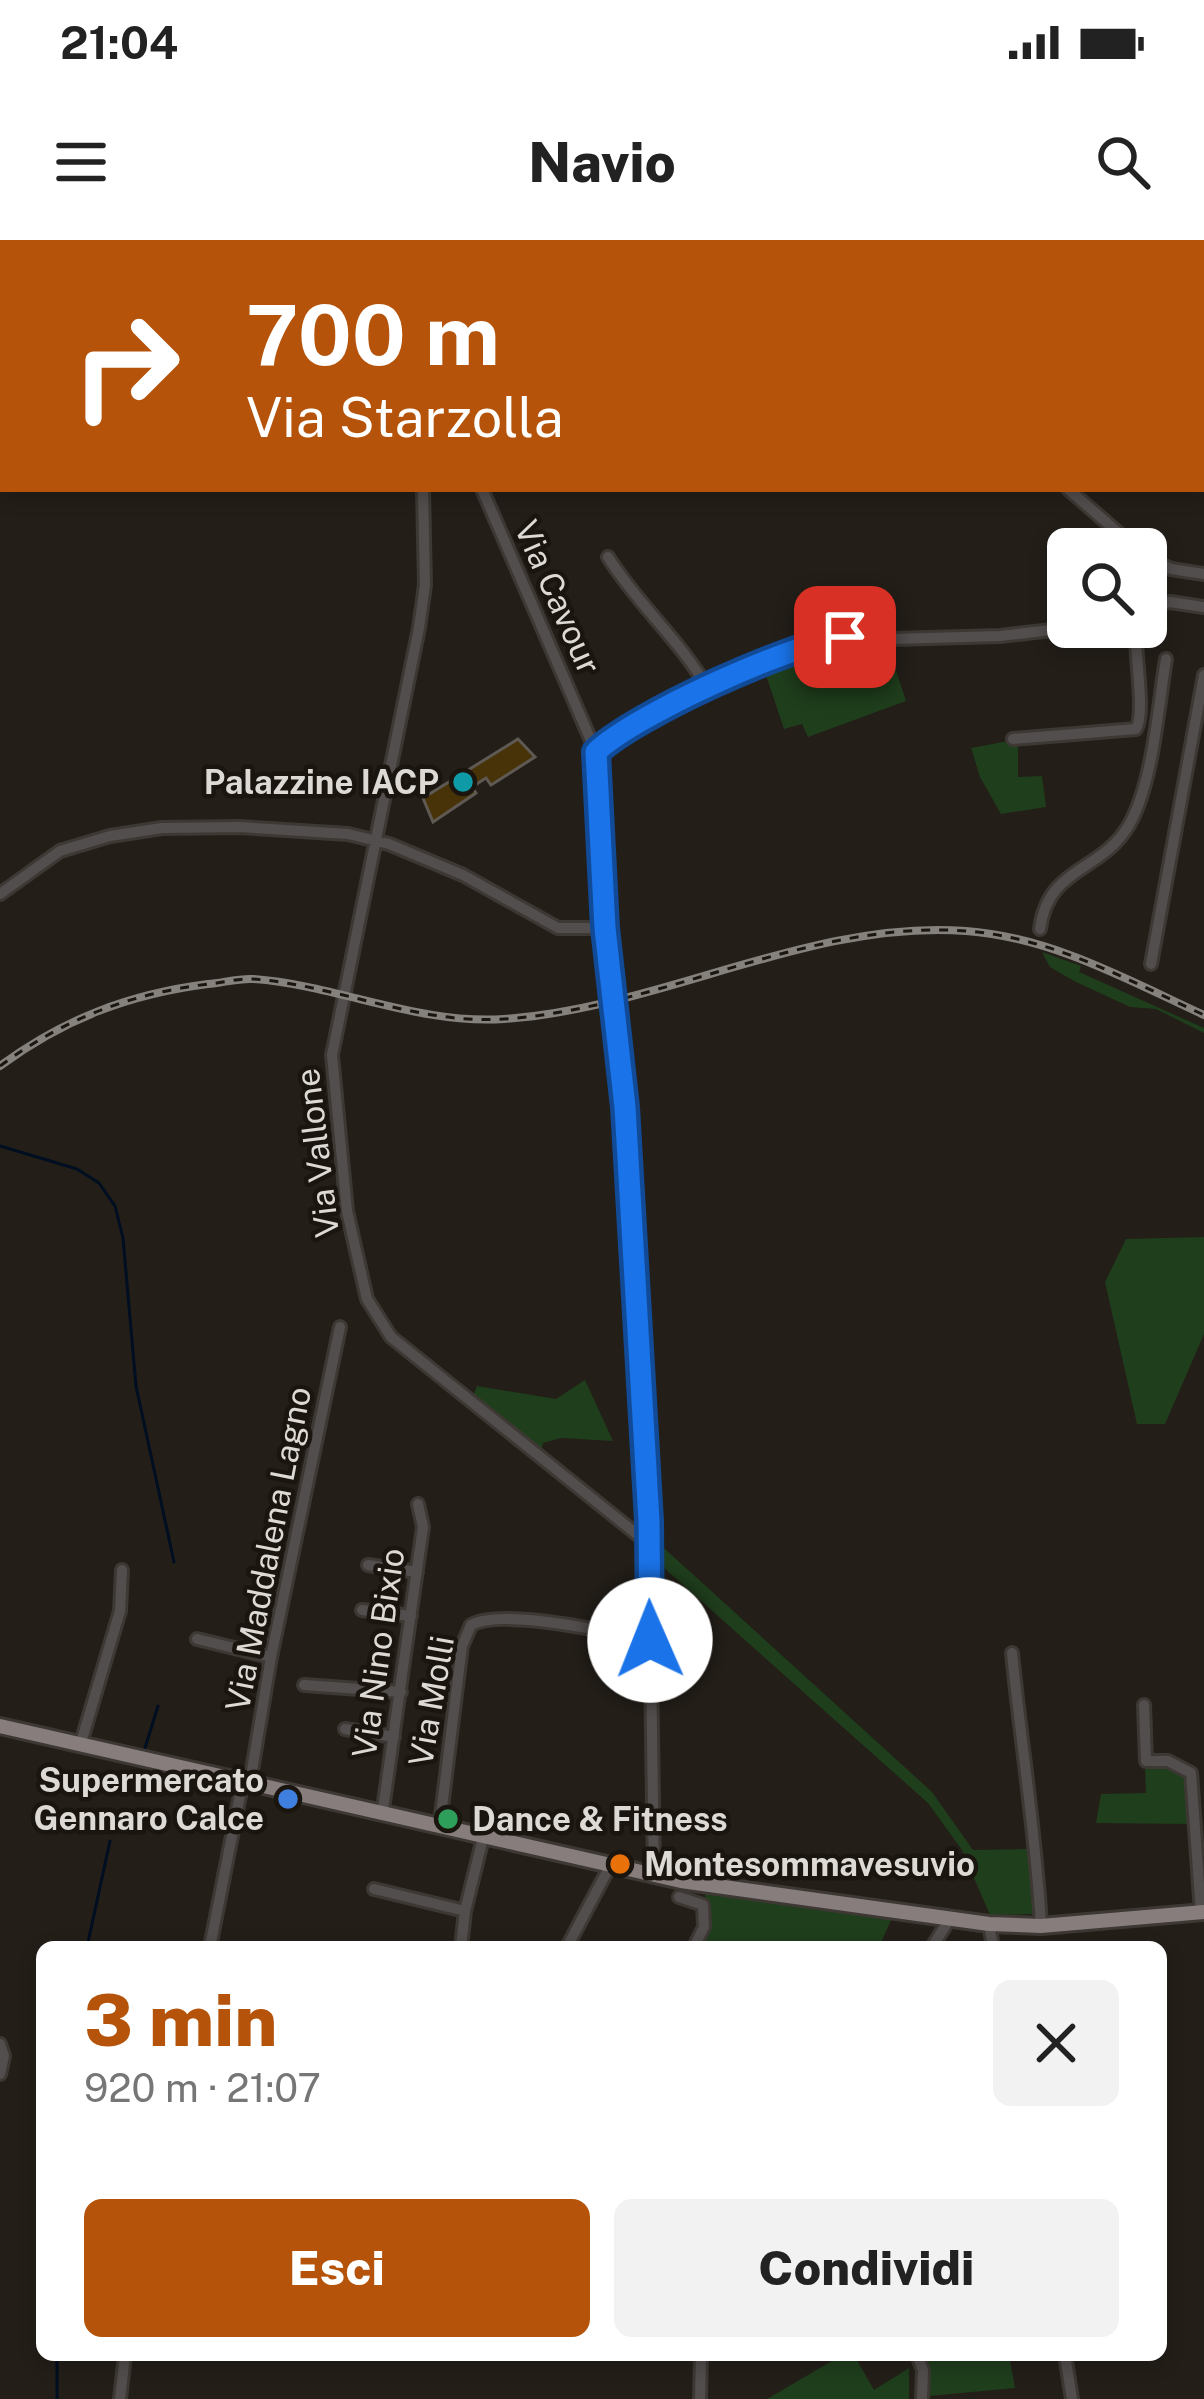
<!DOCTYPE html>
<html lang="it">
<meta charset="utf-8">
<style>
:root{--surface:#fff;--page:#f2f2f2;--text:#222;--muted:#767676;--accent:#b45309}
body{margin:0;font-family:"Public Sans",sans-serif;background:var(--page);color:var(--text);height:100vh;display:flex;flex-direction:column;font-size:45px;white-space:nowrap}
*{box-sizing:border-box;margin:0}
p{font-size:39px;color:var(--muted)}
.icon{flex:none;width:66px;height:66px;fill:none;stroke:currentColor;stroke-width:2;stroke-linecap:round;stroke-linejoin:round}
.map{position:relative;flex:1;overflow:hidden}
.panel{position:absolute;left:36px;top:1701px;width:1131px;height:420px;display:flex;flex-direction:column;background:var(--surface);border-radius:18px;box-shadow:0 6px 18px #0003}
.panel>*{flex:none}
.banner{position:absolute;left:0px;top:0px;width:1206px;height:252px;box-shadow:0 6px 18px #0003;background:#b45309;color:#fff;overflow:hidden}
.controls{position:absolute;left:1047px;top:288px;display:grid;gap:24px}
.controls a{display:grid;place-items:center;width:120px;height:120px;border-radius:18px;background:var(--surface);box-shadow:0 6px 18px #0003;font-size:60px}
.pin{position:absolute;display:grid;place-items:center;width:102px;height:102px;color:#fff;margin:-51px;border-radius:24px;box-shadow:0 6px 18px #0006}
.me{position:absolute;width:132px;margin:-66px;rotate:359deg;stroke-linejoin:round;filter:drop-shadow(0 0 9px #0008)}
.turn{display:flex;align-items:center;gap:42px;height:252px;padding:0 48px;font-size:54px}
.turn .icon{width:156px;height:156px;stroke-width:2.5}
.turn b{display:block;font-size:84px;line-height:102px}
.round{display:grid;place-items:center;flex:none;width:126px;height:126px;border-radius:18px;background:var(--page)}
.head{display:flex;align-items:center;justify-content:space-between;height:204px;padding:0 48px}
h1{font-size:72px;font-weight:800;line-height:90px;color:var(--accent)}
.cta{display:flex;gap:24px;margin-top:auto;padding:24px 48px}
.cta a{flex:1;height:138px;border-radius:18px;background:var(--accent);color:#fff;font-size:48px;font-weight:800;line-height:138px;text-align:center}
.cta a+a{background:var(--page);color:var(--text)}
.status{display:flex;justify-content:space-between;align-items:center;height:84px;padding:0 60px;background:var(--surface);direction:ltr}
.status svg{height:33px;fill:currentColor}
header{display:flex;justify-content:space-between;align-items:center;height:156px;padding:0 48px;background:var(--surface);font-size:54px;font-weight:800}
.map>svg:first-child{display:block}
.green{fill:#1f3e1c}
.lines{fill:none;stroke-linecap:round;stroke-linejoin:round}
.stream{stroke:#000e21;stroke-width:3}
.building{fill:#483207;stroke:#5e5952;stroke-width:3}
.minor-casing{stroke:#3d3833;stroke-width:16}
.major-casing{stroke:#3d3833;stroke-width:20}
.minor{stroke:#534e4e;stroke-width:10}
.major{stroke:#867d7c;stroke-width:14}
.rail-casing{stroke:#85817c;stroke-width:8}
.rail{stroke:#1a150f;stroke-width:3;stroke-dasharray:9;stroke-linecap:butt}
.route-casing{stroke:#114b97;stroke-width:30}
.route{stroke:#1a73e8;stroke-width:21}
.culture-dot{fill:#0f9aa8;stroke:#1a150f;stroke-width:4.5}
.shop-dot{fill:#3f7fe0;stroke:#1a150f;stroke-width:4.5}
.leisure-dot{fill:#2e9e5b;stroke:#1a150f;stroke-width:4.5}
.food-dot{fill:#e8710a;stroke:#1a150f;stroke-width:4.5}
.labels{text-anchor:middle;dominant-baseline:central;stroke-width:9;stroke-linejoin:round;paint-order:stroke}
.street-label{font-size:33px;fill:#dddad6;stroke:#1a150f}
.poi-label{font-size:33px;font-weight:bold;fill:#dddad6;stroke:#1a150f;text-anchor:end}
</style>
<div class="status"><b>21:04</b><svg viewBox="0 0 49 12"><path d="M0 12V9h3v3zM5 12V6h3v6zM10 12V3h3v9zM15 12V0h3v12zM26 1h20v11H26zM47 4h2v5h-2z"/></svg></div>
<header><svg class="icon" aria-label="menu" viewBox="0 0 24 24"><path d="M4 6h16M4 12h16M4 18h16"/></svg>Navio<svg class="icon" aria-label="search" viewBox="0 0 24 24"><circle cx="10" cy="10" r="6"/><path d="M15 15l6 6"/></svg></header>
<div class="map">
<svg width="1204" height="2159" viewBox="0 0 1204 2159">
<rect width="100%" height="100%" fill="#231e18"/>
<path class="green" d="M840 403H887L906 461 808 497 802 484 784 489 765 432Z
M1003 502 1018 503V537L1042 536 1046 567 1001 574 980 537 971 508Z
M1042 712 1081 726 1079 732 1204 788V793L1156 769 1130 767 1074 741 1050 727Z
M1204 997V1094L1165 1184H1137L1105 1042 1126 999Z
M585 1140 613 1201 561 1198 543 1203 541 1212 472 1159 477 1146 556 1159Z
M654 1299 932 1552 973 1610 1033 1609 1037 1674 990 1675 962 1610 928 1563 654 1319Z
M1145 1526 1170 1527 1186 1538 1189 1584 1096 1583 1101 1554 1146 1553Z
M705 1653 892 1678 879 1707H697L706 1687Z
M842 2115H854L874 2150 909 2128V2159H767Z
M928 2115H1009L1015 2148 929 2156Z"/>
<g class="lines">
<path class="stream" d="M0 906 77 929 99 943 115 966 123 998 136 1146 174 1322
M145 1508 158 1466
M87 1707 110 1601
M57 2159V2115"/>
</g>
<path class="building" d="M518 499 535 517 491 545 486 538 472 547 476 553 433 582 423 558Z"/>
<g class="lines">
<g class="minor-casing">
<path id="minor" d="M262 0 263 3
M410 0 411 3
M460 3 463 0
M778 3 782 0
M0 64H3
M423 249 425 345 419 388 332 815 347 971 367 1059 391 1097 649 1304
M482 249 596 512 605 688 623 834 649 1281 654 1635
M1068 249 1137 309
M608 317C638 365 680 400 708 449
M1146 317 1171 329 1204 334
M1146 367 1170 362 1204 367
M1013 499 1136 489C1146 472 1134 412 1136 387
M596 512 662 472 821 401 1000 396 1078 387
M0 654 60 611 110 596 162 588 239 587 348 594 389 604 463 635 558 688H605
M1040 689C1048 626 1101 633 1129 585 1153 543 1158 468 1166 419
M1151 724 1204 435
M368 1325 417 1332
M362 1370 411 1376
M197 1399 271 1417
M1012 1413C1021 1504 1036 1594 1041 1686
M304 1445 401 1452
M1144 1465 1146 1521H1168L1191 1533 1201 1672
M345 1489 394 1497
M80 1506 120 1371 122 1330
M250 1542 271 1417 340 1087
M383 1569 423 1287 418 1264
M440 1583 462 1406 471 1385C504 1367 610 1394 650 1399
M374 1649 465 1671
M679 1657 703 1665 704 1687 694 1707
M989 1684 993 1707
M210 1707 243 1540
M461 1707 465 1671 484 1594
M567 1707 610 1626
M932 1707 949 1680
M0 1804 4 1816 0 1834
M917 2115 923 2130 922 2159
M1065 2115 1072 2159
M120 2159 125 2115
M700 2159 701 2115"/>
</g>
<g class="major-casing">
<path id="major" d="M0 1486 681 1641 989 1684 1041 1686 1204 1672"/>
</g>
<use href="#minor" class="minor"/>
<use href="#major" class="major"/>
<g class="rail-casing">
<path id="rail" d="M0 826C64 779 129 754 208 744 222 743 239 738 253 739 337 745 418 785 504 779 659 769 811 679 966 691 1051 697 1128 740 1204 775"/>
</g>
<use href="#rail" class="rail"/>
</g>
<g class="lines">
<g class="route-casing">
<path id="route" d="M650 1400 649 1281 625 867 605 688 596 512C636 474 791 404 845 397"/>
</g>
<use href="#route" class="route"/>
</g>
<circle class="culture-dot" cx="463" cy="542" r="12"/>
<circle class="shop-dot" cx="288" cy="1559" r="12"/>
<circle class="leisure-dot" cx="448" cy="1579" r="12"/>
<circle class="food-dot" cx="620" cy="1624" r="12"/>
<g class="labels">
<g class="street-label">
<text transform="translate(558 357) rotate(66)">Via Cavour</text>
<text transform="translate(317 913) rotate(-97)">Via Vallone</text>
<text transform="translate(268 1309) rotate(-79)">Via Maddalena Lagno</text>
<text transform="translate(378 1413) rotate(-82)">Via Nino Bixio</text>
<text transform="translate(431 1461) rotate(-80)">Via Molli</text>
</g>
<g class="poi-label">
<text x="439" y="542">Palazzine IACP</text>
<text x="264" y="1540">Supermercato<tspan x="264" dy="38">Gennaro Calce</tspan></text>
<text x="472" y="1579" text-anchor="start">Dance &amp; Fitness</text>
<text x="644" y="1624" text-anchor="start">Montesommavesuvio</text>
</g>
</g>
</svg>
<div class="controls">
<a><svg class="icon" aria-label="search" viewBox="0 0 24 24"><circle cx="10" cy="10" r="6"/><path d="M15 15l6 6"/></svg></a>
</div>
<div class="pin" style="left:845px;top:397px;background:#d93025"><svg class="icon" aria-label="arrive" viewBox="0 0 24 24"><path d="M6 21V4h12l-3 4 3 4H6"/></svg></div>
<svg class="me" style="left:650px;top:1400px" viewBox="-20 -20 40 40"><circle r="19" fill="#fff"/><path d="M0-13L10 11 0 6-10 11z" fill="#1a73e8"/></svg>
<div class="banner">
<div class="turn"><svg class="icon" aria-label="right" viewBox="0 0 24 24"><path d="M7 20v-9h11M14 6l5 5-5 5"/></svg><div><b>700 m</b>Via Starzolla</div></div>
</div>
<section class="panel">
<div class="head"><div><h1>3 min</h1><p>920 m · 21:07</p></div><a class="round"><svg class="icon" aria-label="close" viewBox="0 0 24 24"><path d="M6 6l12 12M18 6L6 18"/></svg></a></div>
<div class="cta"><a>Esci</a><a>Condividi</a></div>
</section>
</div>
